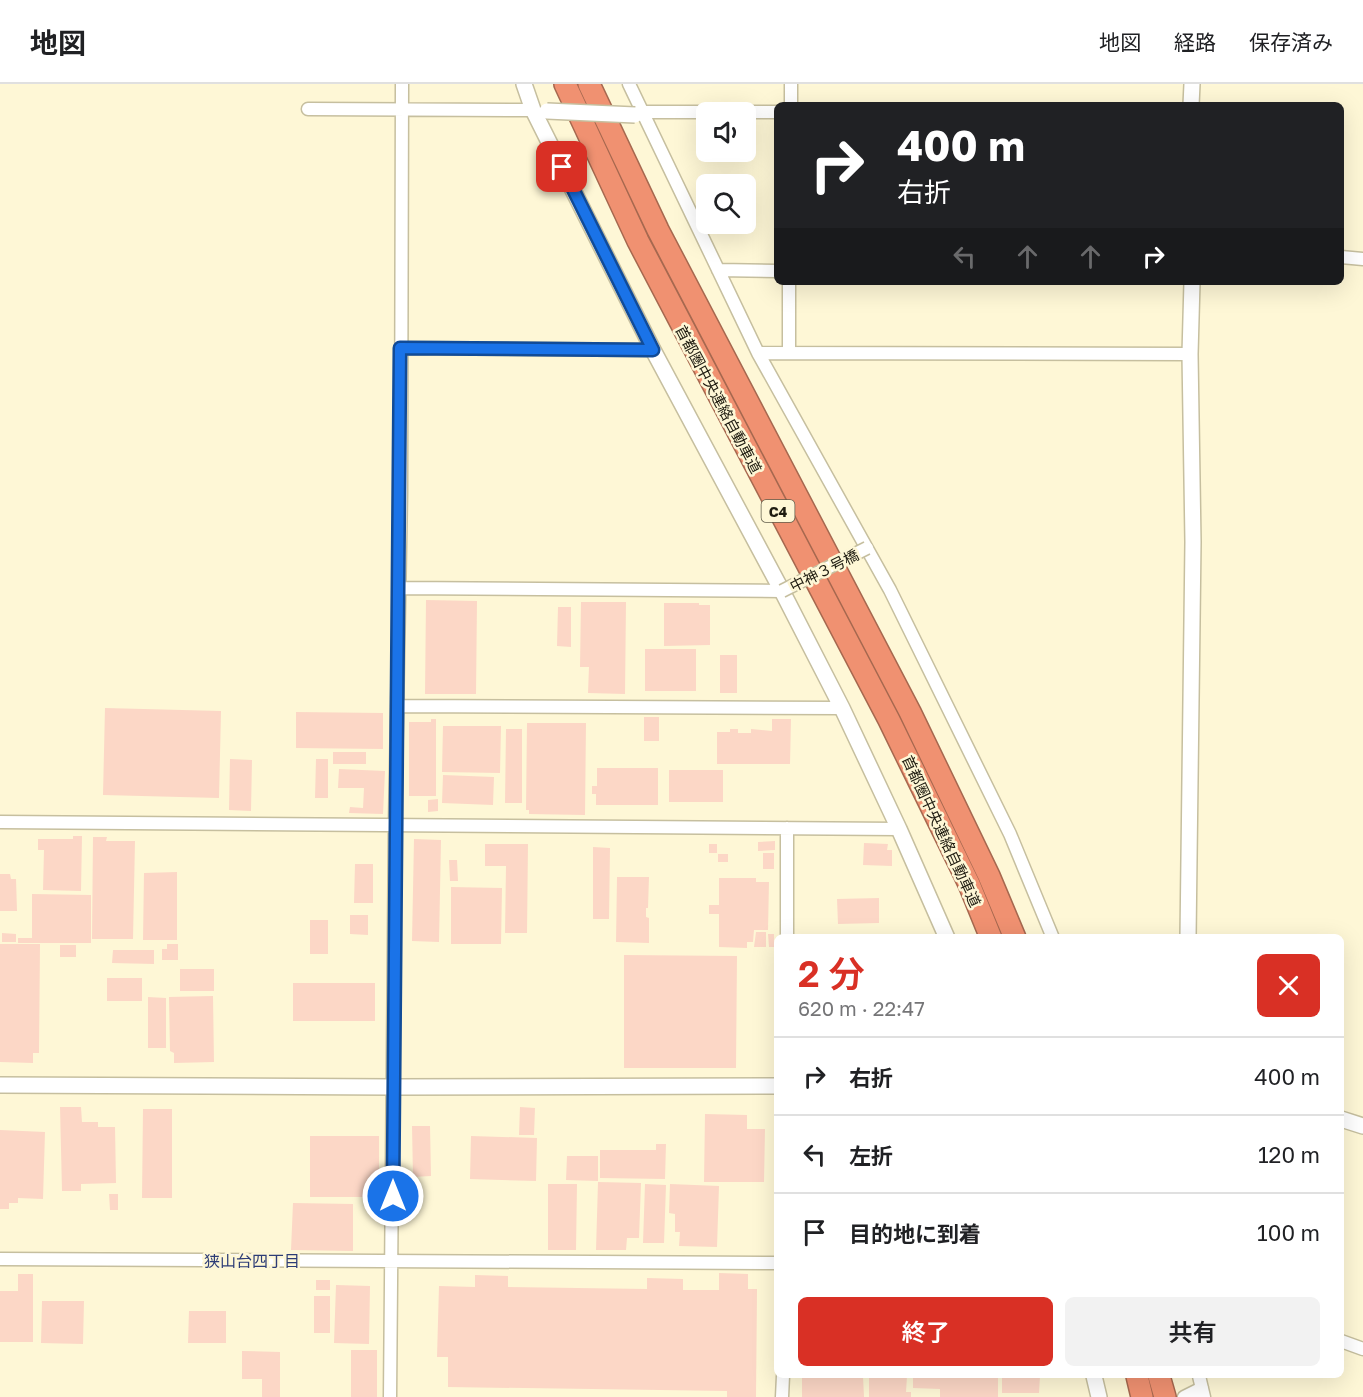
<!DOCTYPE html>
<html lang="ja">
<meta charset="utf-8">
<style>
:root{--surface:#fff;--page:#f2f2f2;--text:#202124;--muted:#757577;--line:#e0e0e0;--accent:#d93025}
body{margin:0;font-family:"Golos Text","Noto Sans JP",sans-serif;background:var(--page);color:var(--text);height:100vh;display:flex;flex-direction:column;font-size:22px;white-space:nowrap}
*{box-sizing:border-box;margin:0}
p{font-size:20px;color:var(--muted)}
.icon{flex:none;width:33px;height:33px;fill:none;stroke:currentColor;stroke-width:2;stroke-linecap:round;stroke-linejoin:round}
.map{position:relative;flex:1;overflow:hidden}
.sheet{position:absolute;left:774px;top:850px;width:570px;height:444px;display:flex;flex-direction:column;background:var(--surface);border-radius:9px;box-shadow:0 6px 24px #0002}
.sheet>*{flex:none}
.hud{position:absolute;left:774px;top:18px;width:570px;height:183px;border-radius:9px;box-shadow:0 6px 24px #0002;background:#202124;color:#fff;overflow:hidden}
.buttons{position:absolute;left:696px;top:18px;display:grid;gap:12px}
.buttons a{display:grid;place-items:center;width:60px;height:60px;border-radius:9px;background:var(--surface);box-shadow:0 6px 24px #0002;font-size:30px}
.pin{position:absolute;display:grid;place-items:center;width:51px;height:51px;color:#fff;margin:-26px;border-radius:12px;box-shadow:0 3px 9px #0006}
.me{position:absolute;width:66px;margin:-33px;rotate:0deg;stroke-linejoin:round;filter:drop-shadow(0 0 4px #0008)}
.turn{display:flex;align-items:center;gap:21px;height:126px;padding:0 24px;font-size:27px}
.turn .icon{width:78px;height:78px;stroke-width:2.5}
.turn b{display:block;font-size:42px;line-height:51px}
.lanes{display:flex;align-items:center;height:57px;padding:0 24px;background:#0003;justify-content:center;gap:30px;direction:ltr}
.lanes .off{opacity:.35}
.round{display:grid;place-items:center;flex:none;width:63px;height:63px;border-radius:9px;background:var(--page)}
.overview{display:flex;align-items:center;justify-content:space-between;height:102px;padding:0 24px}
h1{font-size:36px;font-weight:600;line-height:45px;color:var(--accent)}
.button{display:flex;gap:12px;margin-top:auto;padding:12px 24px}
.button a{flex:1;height:69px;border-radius:9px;background:var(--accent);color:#fff;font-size:24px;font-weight:600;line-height:69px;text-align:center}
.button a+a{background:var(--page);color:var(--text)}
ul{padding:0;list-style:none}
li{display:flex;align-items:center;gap:18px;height:78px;padding:0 24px;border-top:2px solid var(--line)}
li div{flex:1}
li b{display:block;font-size:22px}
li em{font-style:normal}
header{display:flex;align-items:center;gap:36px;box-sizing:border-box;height:84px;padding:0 30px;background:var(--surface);border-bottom:2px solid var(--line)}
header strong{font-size:28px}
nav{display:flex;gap:33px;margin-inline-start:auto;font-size:21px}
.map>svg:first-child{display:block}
.building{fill:#fcd7c6}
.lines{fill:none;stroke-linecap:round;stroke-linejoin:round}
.minor-casing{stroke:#c6bf9f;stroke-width:15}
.tertiary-casing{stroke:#c6bf9f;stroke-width:18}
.motorway-casing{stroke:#a6684f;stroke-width:24}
.minor{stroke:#fff;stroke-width:12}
.tertiary{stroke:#fff;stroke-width:15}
.motorway{stroke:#f09171;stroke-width:21}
.minor-bridge-casing{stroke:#c6bf9f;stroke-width:15;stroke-linecap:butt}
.tertiary-bridge-casing{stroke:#c6bf9f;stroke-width:18;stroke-linecap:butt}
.minor-bridge{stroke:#fff;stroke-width:12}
.tertiary-bridge{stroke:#fff;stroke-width:15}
.route-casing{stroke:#114b97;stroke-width:15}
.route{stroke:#1a73e8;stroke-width:10}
.labels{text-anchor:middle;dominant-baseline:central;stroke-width:5;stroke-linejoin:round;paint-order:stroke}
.shield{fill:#fef7d6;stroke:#615d4b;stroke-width:1.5}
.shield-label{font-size:14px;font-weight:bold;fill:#1e1b10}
.street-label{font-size:15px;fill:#1e1b10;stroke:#fef7d6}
.neighbourhood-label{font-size:16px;fill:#2d3c76;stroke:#fef7d6}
</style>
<header>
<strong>地図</strong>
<nav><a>地図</a><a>経路</a><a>保存済み</a></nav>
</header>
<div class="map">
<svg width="1363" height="1313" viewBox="0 0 1363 1313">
<rect width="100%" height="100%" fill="#fef7d6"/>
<path class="building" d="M426 516 477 517 476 610H425Z
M581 518H626L625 610 588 609 589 583H580Z
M664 519H699V521H710V561L664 562Z
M558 523H571V563L557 562Z
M645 565H696V607H645Z
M720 571H737V609H720Z
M105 624 221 627 219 714 103 711Z
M296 628 383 629V665L296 664Z
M644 633H659V657H644Z
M431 635H436V712H409V638H431Z
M772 635H791L790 680H717V648H730V645H738V649H751V645L772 647Z
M527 639H586L585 731 529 730V726H526Z
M443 642H501L500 689 442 688Z
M506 645H522V719H505Z
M333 668H366V680H333Z
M230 675 252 676 251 727 229 726Z
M316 675H328V714H315Z
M597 684H658V721H596V710H592V702H597Z
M339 685 385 687 383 730 349 729 350 723 363 724 364 704H338Z
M669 686H723V718H669Z
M443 691 494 693 493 721 442 719Z
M438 715V727L428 728V716Z
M73 752H82L81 807 43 806 44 766H38V755H73Z
M93 753H107L106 757H135L133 855H92Z
M414 755 441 756 439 858 412 857Z
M775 757V766L758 767V758Z
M864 759 888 760 887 766H892V782L863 781Z
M485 760H528L527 849H505L506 782H485Z
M709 760H717V769H709Z
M593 763 610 764 609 835H593Z
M763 769H774V785H763Z
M718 770H728V778H718Z
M449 776H457L458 797H450Z
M355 780H373V819H354Z
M177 788V856H143L144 789Z
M0 790H10L11 795H16L17 827H0Z
M617 793H649L648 824H646V833L649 834V859L616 858Z
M719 794H756V798H769L768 846H754L753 858H747V864L719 863V830H709V821H719Z
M451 803 502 804 501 860H451Z
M32 810 91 811V859H18V854H32Z
M879 814V839L838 840 837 815Z
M350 831H368V851L350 850Z
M310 836H328V870H310Z
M756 848H766V863H754Z
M2 849 16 850V858H2Z
M768 850H774V863H769Z
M0 860H40L39 969H33V979L0 978Z
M167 860H178V876H162V865H167Z
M60 861H76V873H60Z
M113 866H154V880L112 879Z
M624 871 737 872 736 984H624Z
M180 885H214V907H180Z
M107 894H142V917H107Z
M293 899H375V937H293Z
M213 912 214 978 174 979V969L170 967 169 913Z
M148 913 166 914V964H148Z
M60 1023H81L82 1038H98V1043H115L116 1099 81 1100V1107H62Z
M520 1023 535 1024 534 1051H519Z
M143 1025H172V1114H142Z
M705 1030 747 1031V1045H765L764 1098H704Z
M412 1042H430L431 1092 413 1093Z
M0 1046 45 1048 43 1115 18 1114V1119H9V1125H0Z
M310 1052H379V1113H310Z
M471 1052 537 1054 536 1097 470 1095Z
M656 1060H666L665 1095 600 1094V1066H656Z
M567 1072H598V1097L566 1096Z
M598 1098 641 1099 639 1154H627L626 1166H596Z
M548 1100H577L576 1166H548Z
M645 1100 666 1101 664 1159H643Z
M670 1100 719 1102 717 1163 679 1162 680 1148H675V1130L669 1129Z
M109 1110H118V1126H110Z
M293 1119 353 1120V1167L291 1166Z
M719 1189 748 1190V1205H757L756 1313H727V1307L448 1303V1273H437L439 1202 475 1203V1191L508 1192V1203L647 1205V1194L683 1195V1206H719Z
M18 1190H33V1258H0V1207H18Z
M316 1196H330V1206H316Z
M336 1201 370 1202 369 1260 334 1259Z
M314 1212H330V1249H314Z
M42 1217H84L83 1260 41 1259Z
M189 1227H226V1259H188Z
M351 1266H377V1313H351Z
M242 1267 280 1268V1313H262V1295H242Z
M802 1292H863L864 1313H802Z
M869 1292H907L906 1308H911V1313H869Z
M913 1292H998V1313H940V1305L913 1304Z
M1002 1292H1040L1039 1309H1002Z"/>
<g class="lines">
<g class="minor-casing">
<path id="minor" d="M629 0 758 269 890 506 1010 750 1053 854
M791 21V0
M308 25 533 26
M641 28H777
M1341 173 1363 175
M718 186 777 187
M401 264 653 266
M789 268V198
M758 269 1190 270
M399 504 782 507
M397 622 842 624
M0 738 899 745
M787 854V744
M0 1175 777 1179
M1341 1257 1363 1265
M1199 1292 1204 1313
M390 1313 395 741 401 408 402 0
M782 1313 783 1292
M1184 1313 1202 1304"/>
</g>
<g class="tertiary-casing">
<path id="tertiary" d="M524 0 533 26 653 266 782 507 842 624 899 745 947 854
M1191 21 1192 0
M1188 854 1193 458 1190 270 1192 198
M0 1001 393 1003 777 1002
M1341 1035 1363 1042
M1094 1292 1099 1313"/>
</g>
<g class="motorway-casing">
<path id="motorway" d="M565 0 638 157 889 636 969 800 991 854
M589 0 658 146 910 628 989 792 1015 854
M1137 1292 1142 1313
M1159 1292 1165 1313"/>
</g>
<use href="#minor" class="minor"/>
<use href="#tertiary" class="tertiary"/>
<use href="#motorway" class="motorway"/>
<g class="minor-bridge-casing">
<path id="minor-bridge" d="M782 507 867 464"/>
</g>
<g class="tertiary-bridge-casing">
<path id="tertiary-bridge" d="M547 27 635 31"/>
</g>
<use href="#minor-bridge" class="minor-bridge"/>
<use href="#tertiary-bridge" class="tertiary-bridge"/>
</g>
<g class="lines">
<g class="route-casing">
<path id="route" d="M393 1112C393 829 400 546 400 264L653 266 562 83"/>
</g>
<use href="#route" class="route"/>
</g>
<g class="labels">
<rect class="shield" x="761.5" y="416" width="33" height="22" rx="4.5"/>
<g class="shield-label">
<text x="778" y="427">C4</text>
</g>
<g class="street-label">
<text transform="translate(719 315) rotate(62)">首都圏中央連絡自動車道</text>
<text transform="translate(824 486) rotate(-27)">中神３号橋</text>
<text transform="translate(942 747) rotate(65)">首都圏中央連絡自動車道</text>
</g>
<g class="neighbourhood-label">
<text x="252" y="1177">狭山台四丁目</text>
</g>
</g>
</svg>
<div class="buttons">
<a><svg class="icon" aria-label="sound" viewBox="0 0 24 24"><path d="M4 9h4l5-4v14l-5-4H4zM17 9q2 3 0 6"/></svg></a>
<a><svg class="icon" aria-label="search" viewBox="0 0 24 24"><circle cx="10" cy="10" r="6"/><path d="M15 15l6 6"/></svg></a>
</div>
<div class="pin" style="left:562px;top:83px;background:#d93025"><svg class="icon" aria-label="arrive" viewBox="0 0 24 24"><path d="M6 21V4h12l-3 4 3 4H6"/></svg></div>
<svg class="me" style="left:393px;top:1112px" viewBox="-20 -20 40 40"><circle r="17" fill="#1a73e8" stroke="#fff" stroke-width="3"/><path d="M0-11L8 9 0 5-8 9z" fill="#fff"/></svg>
<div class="hud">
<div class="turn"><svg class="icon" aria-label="right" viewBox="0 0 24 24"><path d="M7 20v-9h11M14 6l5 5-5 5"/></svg><div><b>400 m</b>右折</div></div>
<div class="lanes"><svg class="icon off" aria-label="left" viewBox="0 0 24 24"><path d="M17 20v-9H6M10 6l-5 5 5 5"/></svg><svg class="icon off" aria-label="ahead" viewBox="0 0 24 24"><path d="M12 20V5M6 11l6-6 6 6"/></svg><svg class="icon off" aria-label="ahead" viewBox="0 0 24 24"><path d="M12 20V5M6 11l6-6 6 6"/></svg><svg class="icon" aria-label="right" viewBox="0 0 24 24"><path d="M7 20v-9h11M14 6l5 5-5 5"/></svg></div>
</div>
<section class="sheet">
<div class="overview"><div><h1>2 分</h1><p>620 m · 22:47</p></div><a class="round" style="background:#d93025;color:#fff"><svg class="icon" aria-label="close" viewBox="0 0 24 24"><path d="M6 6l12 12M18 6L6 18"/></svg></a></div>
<ul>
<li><svg class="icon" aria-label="right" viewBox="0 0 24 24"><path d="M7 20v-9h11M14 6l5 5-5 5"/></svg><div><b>右折</b></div><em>400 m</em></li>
<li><svg class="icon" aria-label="left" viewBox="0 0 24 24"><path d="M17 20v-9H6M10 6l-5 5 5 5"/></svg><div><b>左折</b></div><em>120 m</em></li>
<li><svg class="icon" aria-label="arrive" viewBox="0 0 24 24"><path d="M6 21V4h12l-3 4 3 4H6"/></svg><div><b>目的地に到着</b></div><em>100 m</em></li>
</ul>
<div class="button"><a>終了</a><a>共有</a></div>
</section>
</div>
